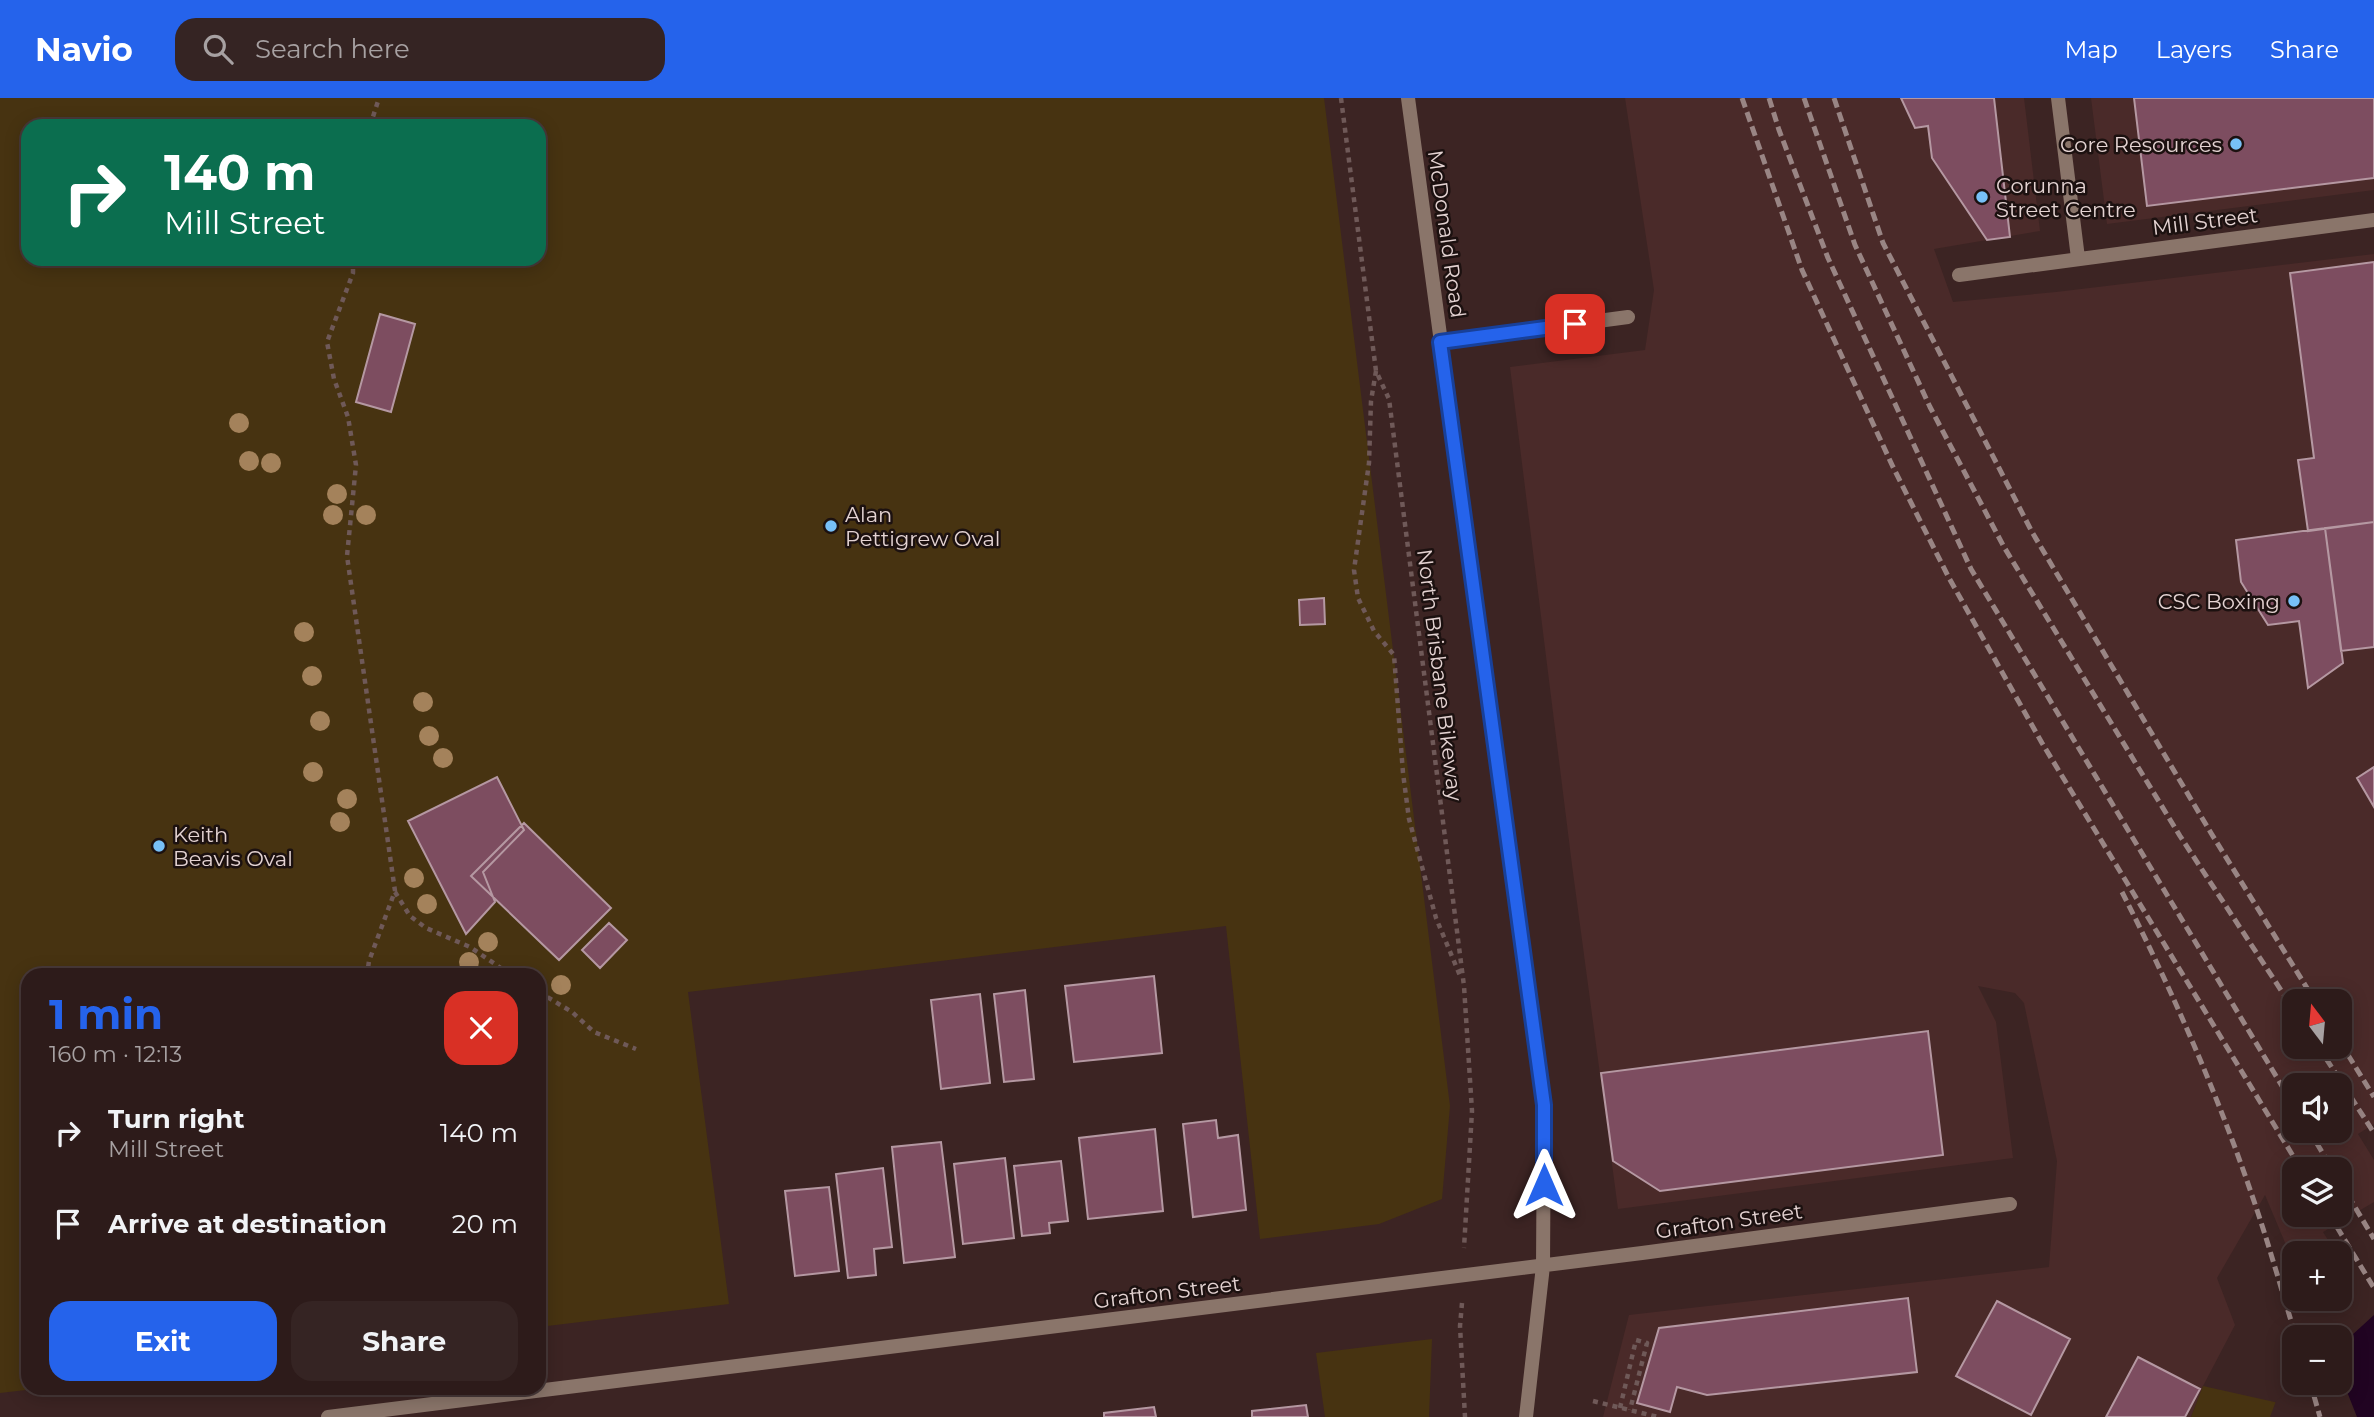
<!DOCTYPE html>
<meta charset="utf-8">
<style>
:root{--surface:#2d1b1a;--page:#352423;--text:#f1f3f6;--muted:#a7a1a2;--line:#483939;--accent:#2563eb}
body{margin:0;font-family:Montserrat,sans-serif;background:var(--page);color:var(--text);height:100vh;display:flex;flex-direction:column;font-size:26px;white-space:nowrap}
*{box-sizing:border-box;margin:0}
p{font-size:23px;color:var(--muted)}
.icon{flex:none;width:38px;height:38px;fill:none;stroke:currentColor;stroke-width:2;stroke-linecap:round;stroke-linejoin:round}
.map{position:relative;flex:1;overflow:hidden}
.sheet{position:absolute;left:21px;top:870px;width:525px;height:427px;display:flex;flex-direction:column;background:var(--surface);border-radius:21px;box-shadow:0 4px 18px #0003,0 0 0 2px var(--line)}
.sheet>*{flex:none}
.hud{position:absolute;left:21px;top:21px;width:525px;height:147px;border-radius:21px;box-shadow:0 4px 18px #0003,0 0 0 2px var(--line);background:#0b6e4f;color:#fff;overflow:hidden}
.needle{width:46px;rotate:344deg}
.buttons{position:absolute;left:2282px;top:891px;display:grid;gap:14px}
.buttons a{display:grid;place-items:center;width:70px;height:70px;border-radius:14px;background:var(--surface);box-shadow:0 4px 18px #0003,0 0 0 2px var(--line);font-size:35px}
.pin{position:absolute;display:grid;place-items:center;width:60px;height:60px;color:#fff;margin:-30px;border-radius:14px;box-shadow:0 4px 10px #0006}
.me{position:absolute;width:77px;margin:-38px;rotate:0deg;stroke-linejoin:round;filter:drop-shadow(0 0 5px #0008)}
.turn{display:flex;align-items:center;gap:24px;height:147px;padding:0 28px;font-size:32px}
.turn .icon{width:91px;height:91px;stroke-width:2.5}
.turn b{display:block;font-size:49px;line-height:60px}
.round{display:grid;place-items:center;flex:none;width:74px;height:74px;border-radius:21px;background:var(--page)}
.head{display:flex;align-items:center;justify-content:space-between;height:119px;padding:0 28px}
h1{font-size:42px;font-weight:700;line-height:52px;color:var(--accent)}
.action{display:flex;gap:14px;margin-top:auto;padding:14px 28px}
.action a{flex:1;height:80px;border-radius:21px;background:var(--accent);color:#fff;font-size:28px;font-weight:700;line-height:80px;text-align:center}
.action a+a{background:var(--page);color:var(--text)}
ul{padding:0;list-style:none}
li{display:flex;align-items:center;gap:21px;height:91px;padding:0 28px}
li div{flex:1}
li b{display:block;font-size:26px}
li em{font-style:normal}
header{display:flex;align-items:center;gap:42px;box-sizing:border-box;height:98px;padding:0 35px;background:var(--accent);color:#fff}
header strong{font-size:33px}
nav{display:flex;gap:38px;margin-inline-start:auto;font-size:24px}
.search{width:490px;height:63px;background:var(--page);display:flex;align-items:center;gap:18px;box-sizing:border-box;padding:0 24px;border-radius:21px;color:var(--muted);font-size:26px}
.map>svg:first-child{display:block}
.built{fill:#4a2a29;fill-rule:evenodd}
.green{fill:#473311;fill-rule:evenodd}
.water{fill:#210422}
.pier{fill:#3c2423}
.building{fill:#7d4d60;stroke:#b598a2;stroke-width:2}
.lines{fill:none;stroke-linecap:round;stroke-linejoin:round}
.path{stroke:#6f5958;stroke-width:4.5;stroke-dasharray:5 5;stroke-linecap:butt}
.minor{stroke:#8a756a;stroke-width:14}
.rail{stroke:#998584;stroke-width:5;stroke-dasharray:10 5;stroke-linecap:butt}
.tree{fill:#a4825b}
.route-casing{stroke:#184099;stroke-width:18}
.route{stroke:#2563eb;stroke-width:12}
.poi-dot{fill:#77c0f7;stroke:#1c1110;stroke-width:2.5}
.labels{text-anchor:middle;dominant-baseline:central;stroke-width:5;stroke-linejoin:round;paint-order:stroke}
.poi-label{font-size:21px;fill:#e4d3d2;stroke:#1c1110;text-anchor:start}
.street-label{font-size:21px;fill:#e4d3d2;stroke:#1c1110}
</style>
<header>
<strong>Navio</strong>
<div class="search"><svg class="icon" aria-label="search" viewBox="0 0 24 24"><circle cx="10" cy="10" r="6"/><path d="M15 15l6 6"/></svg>Search here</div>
<nav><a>Map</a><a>Layers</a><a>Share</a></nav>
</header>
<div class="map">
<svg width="2374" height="1319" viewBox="0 0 2374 1319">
<rect width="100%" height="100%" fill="#3c2423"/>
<path class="built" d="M1625 0H2024L2040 133 1934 151 1953 204 2056 194 2374 156V1026L2358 1036 2374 1062V1104L2323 1134 2336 1155H2294V1166L2265 1097 2217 1180 2235 1227 2203 1288 2191 1319H1603L1629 1217 2049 1169 2057 1063 2024 905 2015 895 1978 888 1996 924 2013 1060 1618 1111 1572 767 1510 269 1645 252 1654 192ZM2294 903H2340V948H2294ZM2294 987H2340V1032H2294ZM2294 1071H2340V1116H2294Z
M2091 0H2374V92L2107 126Z"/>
<path class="green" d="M0 0H1324L1450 1008 1442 1101 1379 1126 1260 1141 1226 828 688 894 729 1206 539 1229V877H28V1290H43L0 1295ZM28 28H539V161H28Z
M1432 1241 1429 1319H1325L1316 1255Z
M2203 1288 2279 1305 2273 1319H2191Z"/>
<path class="water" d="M2374 1217V1319H2273L2340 1284V1248Z"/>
<path class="pier" d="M2340 1276 2357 1319H2270L2276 1303 2296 1284H2340Z"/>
<path class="building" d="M1901 0H1994L2010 139 1987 142 1932 60 1928 28 1915 30Z
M2134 0H2374V80L2147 108Z
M2374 164V424L2308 433 2298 362 2314 360 2290 175Z
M380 216 415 226 391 314 356 304Z
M2374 424V549L2341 553 2325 430Z
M2325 430 2343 565 2308 590 2299 523 2268 527 2241 484 2236 442Z
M1324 500 1325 526 1300 527 1299 502Z
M2374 669V709L2357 680Z
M497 679 524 732 483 774 495 804 466 836 408 723Z
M524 725 611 810 559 862 471 778Z
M609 825 627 842 600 870 582 852Z
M1154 878 1162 955 1074 964 1065 888Z
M1025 892 1034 981 1004 984 994 896Z
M980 896 990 985 941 991 931 902Z
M1928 933 1943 1057 1660 1093 1613 1063 1601 975Z
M1216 1022 1218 1040 1238 1037 1246 1112 1193 1119 1183 1026Z
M1155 1031 1163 1113 1088 1121 1079 1040Z
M941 1044 955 1159 904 1165 892 1049Z
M1005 1060 1014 1140 963 1146 954 1066Z
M1061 1063 1068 1123 1049 1125 1050 1135 1022 1138 1014 1068Z
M883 1070 892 1149 874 1151 876 1177 848 1180 836 1076Z
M829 1089 839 1173 795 1178 785 1093Z
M1908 1200 1917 1274 1707 1297 1677 1289 1670 1314 1637 1305 1659 1230Z
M1997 1203 2070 1241 2031 1317 1956 1278Z
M2138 1259 2200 1291 2185 1319H2106Z
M1306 1307 1308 1319H1252V1313Z
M1154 1309 1156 1319H1104V1315Z"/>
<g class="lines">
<path class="path" d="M1341 0 1376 273 1389 301 1464 888 1472 1013 1464 1150
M370 28 379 0
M353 161V175L327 244 334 281 348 319 356 367 347 458 395 793 369 863 367 877
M1376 273 1371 303 1369 365 1354 472 1358 500 1374 533 1394 557 1403 675 1409 721 1436 820 1461 880
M395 794 410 818 426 830 470 849 511 877
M539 894 572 914 594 934 636 951
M1462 1205 1460 1228 1465 1319
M1593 1303 1658 1319
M1620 1310 1636 1242 1647 1245 1630 1312"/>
<path class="minor" d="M1408 0 1544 1007 1543 1168 1526 1319
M2058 0 2078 160
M1959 177 2374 122
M1440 244 1628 219
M328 1319 1642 1155 2010 1106"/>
<path class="rail" d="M1742 0 1802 172 1893 369 1949 480 2042 645 2301 1071
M1769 0 1779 32 1828 160 1971 471 2294 1008
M1804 0 1855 147 1930 309 2004 449 2180 738 2294 912
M1834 0 1883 145 2032 434 2211 735 2315 903
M2122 794C2174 896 2221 1004 2257 1112 2271 1154 2283 1197 2296 1239
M2340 944 2374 999
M2318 948 2374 1035
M2309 1032 2332 1071
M2340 1084 2374 1141
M2329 1116 2374 1190
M2310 1284 2320 1319"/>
</g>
<g class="tree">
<circle cx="239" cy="325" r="10"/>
<circle cx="249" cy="363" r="10"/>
<circle cx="271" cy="365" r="10"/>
<circle cx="337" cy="396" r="10"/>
<circle cx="333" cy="417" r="10"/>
<circle cx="366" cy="417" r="10"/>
<circle cx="304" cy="534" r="10"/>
<circle cx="312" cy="578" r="10"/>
<circle cx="423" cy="604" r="10"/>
<circle cx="320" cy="623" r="10"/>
<circle cx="429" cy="638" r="10"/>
<circle cx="443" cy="660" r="10"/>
<circle cx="313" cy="674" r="10"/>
<circle cx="347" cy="701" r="10"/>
<circle cx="340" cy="724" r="10"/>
<circle cx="414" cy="780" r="10"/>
<circle cx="427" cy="806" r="10"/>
<circle cx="488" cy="844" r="10"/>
<circle cx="469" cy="864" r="10"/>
<circle cx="561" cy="887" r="10"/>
</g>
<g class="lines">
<g class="route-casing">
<path id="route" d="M1544 1087V1007L1440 244 1575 226"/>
</g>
<use href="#route" class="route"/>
</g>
<g class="poi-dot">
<circle cx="2236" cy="46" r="7"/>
<circle cx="1982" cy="99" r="7"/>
<circle cx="831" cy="428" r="7"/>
<circle cx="2294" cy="503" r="7"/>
<circle cx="159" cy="748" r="7"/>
</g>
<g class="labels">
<g class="poi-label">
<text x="2222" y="46" text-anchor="end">Core Resources</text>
<text x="1996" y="87">Corunna<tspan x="1996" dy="24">Street Centre</tspan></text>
<text x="845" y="416">Alan<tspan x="845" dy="24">Pettigrew Oval</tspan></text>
<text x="2280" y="503" text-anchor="end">CSC Boxing</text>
<text x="173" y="736">Keith<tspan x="173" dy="24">Beavis Oval</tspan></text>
</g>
<g class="street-label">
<text transform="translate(2205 123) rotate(-7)">Mill Street</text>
<text transform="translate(1447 136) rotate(82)">McDonald Road</text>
<text transform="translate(1440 577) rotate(83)">North Brisbane Bikeway</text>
<text transform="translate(1729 1123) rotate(-8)">Grafton Street</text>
<text transform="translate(1167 1194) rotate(-7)">Grafton Street</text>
</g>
</g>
</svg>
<div class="buttons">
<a><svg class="needle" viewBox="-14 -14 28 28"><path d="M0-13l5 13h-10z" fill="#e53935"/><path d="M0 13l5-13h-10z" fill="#a7a1a2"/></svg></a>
<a><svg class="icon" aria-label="sound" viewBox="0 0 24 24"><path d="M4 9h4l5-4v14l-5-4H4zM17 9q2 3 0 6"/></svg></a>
<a><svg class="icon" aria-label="layers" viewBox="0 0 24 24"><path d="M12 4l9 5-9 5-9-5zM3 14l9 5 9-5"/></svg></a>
<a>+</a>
<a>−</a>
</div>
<div class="pin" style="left:1575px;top:226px;background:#d93025"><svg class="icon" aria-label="arrive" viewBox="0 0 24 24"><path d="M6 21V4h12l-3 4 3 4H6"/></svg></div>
<svg class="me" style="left:1544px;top:1087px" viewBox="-20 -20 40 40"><path d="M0-17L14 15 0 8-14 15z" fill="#2563eb" stroke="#fff" stroke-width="4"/></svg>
<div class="hud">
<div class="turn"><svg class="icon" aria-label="right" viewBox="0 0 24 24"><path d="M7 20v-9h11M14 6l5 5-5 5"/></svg><div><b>140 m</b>Mill Street</div></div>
</div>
<section class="sheet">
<div class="head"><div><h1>1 min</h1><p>160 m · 12:13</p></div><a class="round" style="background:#d93025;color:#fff"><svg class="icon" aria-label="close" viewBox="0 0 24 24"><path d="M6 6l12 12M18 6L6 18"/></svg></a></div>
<ul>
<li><svg class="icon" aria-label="right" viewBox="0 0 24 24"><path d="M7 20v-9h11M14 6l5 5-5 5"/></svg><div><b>Turn right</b><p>Mill Street</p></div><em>140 m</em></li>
<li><svg class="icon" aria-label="arrive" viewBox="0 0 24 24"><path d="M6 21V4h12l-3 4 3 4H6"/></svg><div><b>Arrive at destination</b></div><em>20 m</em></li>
</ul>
<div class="action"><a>Exit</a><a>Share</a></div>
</section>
</div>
